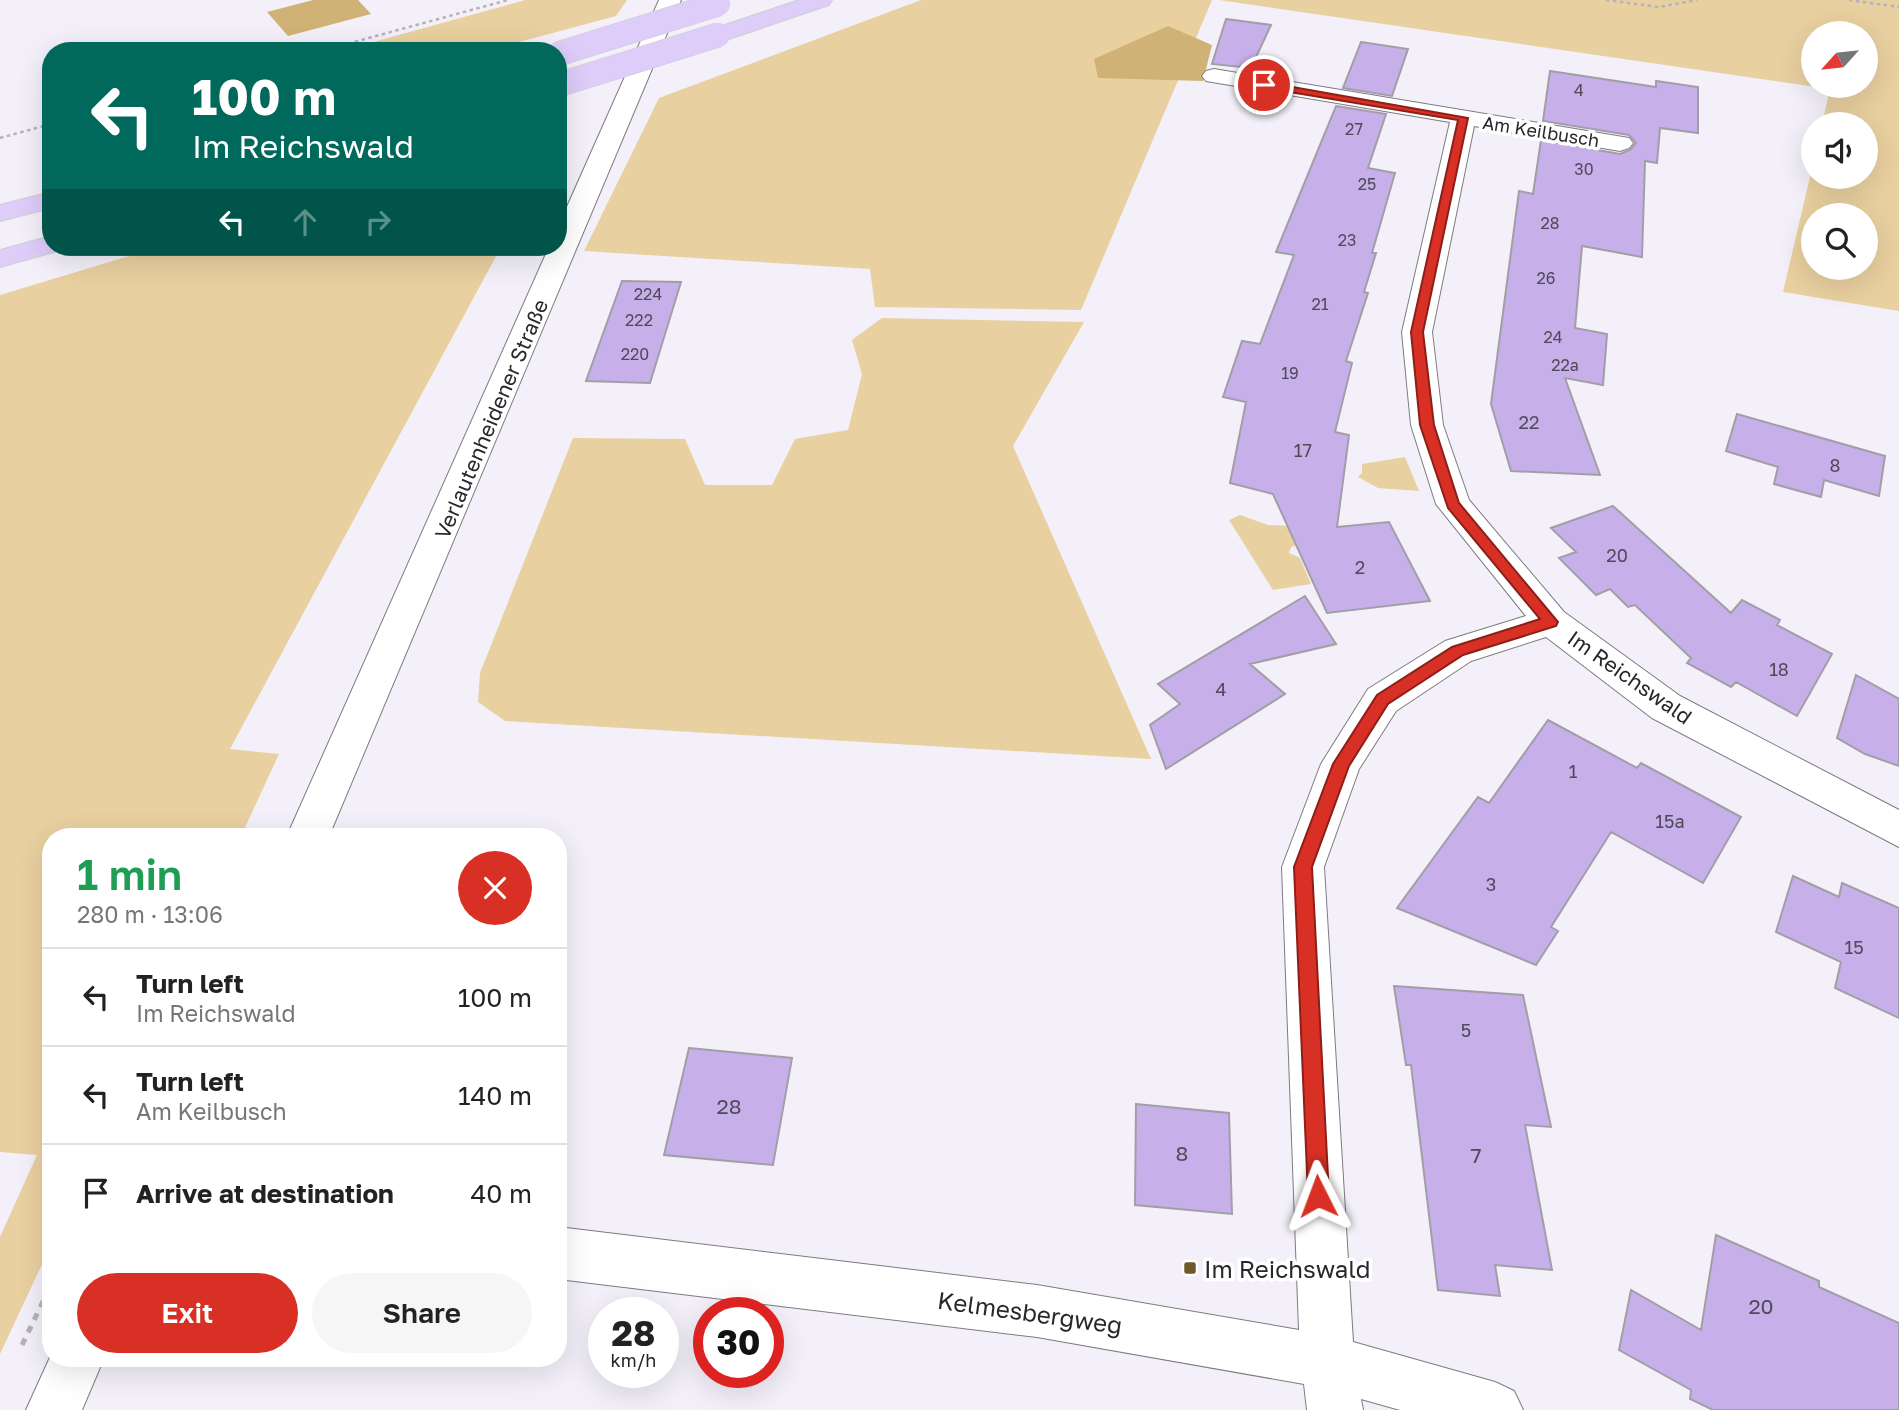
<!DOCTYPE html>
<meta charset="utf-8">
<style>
:root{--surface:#fff;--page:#f6f6f6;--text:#222;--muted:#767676;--line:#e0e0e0;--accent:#d93025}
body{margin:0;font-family:"Golos Text",sans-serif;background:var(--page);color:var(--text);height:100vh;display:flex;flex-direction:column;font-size:26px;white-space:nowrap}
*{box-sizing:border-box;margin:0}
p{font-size:23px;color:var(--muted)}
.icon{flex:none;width:38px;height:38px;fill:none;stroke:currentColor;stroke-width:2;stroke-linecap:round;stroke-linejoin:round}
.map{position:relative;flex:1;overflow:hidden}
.drawer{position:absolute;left:42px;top:828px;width:525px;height:539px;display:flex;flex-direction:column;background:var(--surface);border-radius:28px;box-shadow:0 7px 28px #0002}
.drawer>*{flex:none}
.guide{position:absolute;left:42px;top:42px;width:525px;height:214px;border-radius:28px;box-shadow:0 7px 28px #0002;background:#00695c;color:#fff;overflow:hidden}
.needle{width:46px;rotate:243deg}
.fabs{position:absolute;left:1801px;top:21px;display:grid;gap:14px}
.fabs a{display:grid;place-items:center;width:77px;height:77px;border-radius:50%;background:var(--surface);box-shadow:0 7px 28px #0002;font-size:35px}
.speed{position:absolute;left:588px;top:1297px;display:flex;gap:14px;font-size:35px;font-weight:700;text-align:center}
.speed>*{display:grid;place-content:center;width:91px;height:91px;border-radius:50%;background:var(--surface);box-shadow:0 7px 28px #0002;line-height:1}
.speed small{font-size:18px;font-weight:400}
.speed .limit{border:10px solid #d22;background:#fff;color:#111}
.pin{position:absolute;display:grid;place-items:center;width:60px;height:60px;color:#fff;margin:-30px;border:4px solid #fff;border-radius:50%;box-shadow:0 2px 7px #0007}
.me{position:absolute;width:77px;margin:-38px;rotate:357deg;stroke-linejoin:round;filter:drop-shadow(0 0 5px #0008)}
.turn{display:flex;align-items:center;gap:24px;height:147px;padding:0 35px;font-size:32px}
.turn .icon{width:91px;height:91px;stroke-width:2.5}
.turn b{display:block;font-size:49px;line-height:60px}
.lanes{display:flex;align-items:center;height:66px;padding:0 35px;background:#0003;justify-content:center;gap:35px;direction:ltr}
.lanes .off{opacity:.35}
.round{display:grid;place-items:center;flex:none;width:74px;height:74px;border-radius:37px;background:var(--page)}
.headline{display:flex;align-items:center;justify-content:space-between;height:119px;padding:0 35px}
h1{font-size:42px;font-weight:600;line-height:52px;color:#1e9e55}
.primary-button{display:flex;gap:14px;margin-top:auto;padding:14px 35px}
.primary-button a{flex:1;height:80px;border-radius:42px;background:var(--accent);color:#fff;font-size:28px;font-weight:600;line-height:80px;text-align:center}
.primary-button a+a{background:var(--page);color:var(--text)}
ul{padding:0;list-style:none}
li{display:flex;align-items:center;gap:21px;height:98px;padding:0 35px;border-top:2px solid var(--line)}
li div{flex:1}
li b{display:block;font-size:26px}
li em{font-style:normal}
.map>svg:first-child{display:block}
.green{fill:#e9d0a0;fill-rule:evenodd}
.water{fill:#d0b276}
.building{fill:#c7afe9;stroke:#a29ea7;stroke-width:2}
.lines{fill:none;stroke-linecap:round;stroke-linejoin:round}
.minor-casing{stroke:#7d7a82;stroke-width:2}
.secondary-casing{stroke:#7d7a82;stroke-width:2}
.motorway-casing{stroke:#d0cfd0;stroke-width:2}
.path-far1{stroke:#b5b2ba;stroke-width:2.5;stroke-dasharray:3.5 3.5;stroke-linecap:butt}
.path{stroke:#b5b2ba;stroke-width:5;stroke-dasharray:7 7;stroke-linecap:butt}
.minor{fill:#fff;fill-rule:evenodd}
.secondary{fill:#fff;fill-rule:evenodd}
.motorway{fill:#deccf9;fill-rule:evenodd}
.motorway-bridge-casing{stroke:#d0cfd0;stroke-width:25;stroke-linecap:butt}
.motorway-bridge{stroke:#deccf9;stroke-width:24}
.route{fill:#d93025;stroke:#8d1f18;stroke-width:2}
.poi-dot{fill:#705929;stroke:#fff;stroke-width:2.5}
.labels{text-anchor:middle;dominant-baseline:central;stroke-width:7;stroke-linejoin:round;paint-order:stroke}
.far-number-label{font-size:16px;fill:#50495a}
.far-street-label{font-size:18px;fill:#29272b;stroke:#fff}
.number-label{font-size:18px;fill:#50495a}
.street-label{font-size:21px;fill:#29272b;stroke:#fff}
.near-number-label{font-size:21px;fill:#50495a}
.near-poi-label{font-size:24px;fill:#29272b;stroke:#fff;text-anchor:start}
.near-street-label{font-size:24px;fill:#29272b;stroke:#fff}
</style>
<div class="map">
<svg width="1899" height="1410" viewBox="0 0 1899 1410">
<rect width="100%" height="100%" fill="#f3f0f9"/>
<path class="green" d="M525 0H627L616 16 486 51H341Z
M921 0H1212L1081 310 875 307 870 269 584 251 659 98Z
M1219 0H1899V311L1783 292 1813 164V177H1866V124H1822L1830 89ZM1813 33H1866V86H1813ZM1813 215H1866V268H1813Z
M159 247H501L230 749 279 754 241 836H51V1245L0 1354V1237L37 1155 0 1152V295Z
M882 318 1084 322 1013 446 1151 759 505 721 478 702 480 673 573 438 685 439 705 485H772L795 439 848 430 862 374 852 340Z
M1405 457 1419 491 1378 488 1358 477 1362 473V464Z
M1240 515 1268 525 1291 526 1297 545 1291 547 1289 553 1300 558 1311 584 1273 590 1229 520Z"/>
<path class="water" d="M313 0H358L371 14 288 36 267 12Z
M1168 26 1212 45 1203 81 1098 78 1094 59Z"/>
<path class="building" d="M1226 19 1271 25 1251 68 1212 64Z
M1361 42 1408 49 1392 96 1343 88Z
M1550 71 1656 87V81L1698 87V133L1660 128 1657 163 1645 161 1642 257 1582 246 1575 328 1607 334 1603 385 1565 378 1600 475 1511 471 1491 404 1519 191 1533 194 1541 140 1620 154 1630 150 1636 143 1629 135 1543 121Z
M1336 106 1386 114 1368 168 1395 173 1372 253H1376L1364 292 1368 293 1346 361 1352 363 1335 432 1349 435 1337 527 1389 522 1430 601 1327 613 1273 494 1230 483 1246 402 1223 397 1242 341 1260 344 1294 255 1276 252Z
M622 281 681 282 650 383 586 381Z
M1737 414 1885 456 1879 496 1824 480 1821 497 1774 484 1778 467 1726 451Z
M1613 506 1731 613 1742 600 1780 620 1777 625 1832 654 1797 716 1736 682 1731 687 1687 663 1691 658 1635 605 1628 607 1610 589 1596 595 1559 558 1576 552 1551 528Z
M1305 596 1336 644 1250 664 1285 694 1166 769 1150 725 1180 704 1158 684Z
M1856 675 1899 699V766L1865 754 1837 738Z
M1548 720 1637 768 1641 763 1741 817 1703 883 1611 832 1551 927 1558 931 1536 965 1397 908 1478 797 1489 803Z
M1793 876 1839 897 1842 883 1899 908V1018L1835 988 1841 962 1776 932Z
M1394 986 1523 995 1551 1127 1525 1125 1552 1270 1495 1265 1500 1296 1438 1290 1411 1065H1406Z
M689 1048 792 1058 773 1165 664 1155Z
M1136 1104 1229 1113 1232 1214 1135 1205Z
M1716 1235 1819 1281V1287L1899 1323V1410H1713L1690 1399 1691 1390 1619 1350 1631 1290 1701 1330Z"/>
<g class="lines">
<g class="minor-casing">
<path id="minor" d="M1214 69 1629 138 1633 143 1629 148 1620 151 1474 126 1432 332 1443 425 1469 500 1564 612 1680 696 1899 810V847L1652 718 1546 637 1471 661 1396 711 1359 769 1324 867 1353 1342 1495 1382 1514 1391 1523 1410H1400L1361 1399 1363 1410H1307L1304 1384 1037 1337 558 1279V1227L1037 1285 1299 1330 1282 867 1321 764 1368 689 1445 641 1526 616 1436 504 1411 425 1402 332 1450 122 1206 81 1202 76 1206 71Z"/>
</g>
<g class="secondary-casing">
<path id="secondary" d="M659 0H681L329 836H287L549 247H558V227Z
M51 1355V1358H104L82 1410H26Z"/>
</g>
<g class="motorway-casing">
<path id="motorway" d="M799 0H832L829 5 726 40 718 42 707 35 710 30Z
M51 192V208L0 221V205Z
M51 236V247H63L61 250 0 267V250Z"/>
</g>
<path class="path-far1" d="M1606 0 1659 7 1697 0
M1849 0 1899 7
M321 51 508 0
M0 138 51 124"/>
<path class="path" d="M22 1345 51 1285"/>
<use href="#minor" class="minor"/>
<use href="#secondary" class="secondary"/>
<use href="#motorway" class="motorway"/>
<g class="motorway-bridge-casing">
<path id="motorway-bridge" d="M558 54 718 4
M558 85 718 35"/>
</g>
<use href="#motorway-bridge" class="motorway-bridge"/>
</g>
<path class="route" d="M1264 82 1468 118 1423 332 1434 425 1459 503 1558 622 1556 626 1463 655 1388 704 1349 766 1312 867 1329 1196 1326 1203 1318 1206 1311 1203 1308 1196 1294 867 1333 764 1377 695 1452 647 1540 619 1448 508 1420 425 1411 332 1458 120 1260 87Z"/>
<rect class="poi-dot" x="1183" y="1261" width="14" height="14" rx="3.5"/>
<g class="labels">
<g class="far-number-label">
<text x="1579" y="90">4</text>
<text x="1354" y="129">27</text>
<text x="1584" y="169">30</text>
<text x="1367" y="184">25</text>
<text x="1550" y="223">28</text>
<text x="1347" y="240">23</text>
<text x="1546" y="278">26</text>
<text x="648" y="294">224</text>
<text x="1320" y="304">21</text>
<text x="639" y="320">222</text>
<text x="1553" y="337">24</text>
<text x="635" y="354">220</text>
<text x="1565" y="365">22a</text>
<text x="1290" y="373">19</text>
</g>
<g class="far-street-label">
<text transform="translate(1541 131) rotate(9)">Am Keilbusch</text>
</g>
<g class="number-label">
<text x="1529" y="422">22</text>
<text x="1303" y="450">17</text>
<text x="1835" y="465">8</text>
<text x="1617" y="555">20</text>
<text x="1360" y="567">2</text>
<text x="1779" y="669">18</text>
<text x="1221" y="689">4</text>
<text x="1573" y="771">1</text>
<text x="1670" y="821">15a</text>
<text x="1491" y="884">3</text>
<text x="1854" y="947">15</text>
<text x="1466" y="1030">5</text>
</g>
<g class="street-label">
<text transform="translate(491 419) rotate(-67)">Verlautenheidener Straße</text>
<text transform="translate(1630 677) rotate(35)">Im Reichswald</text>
</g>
<g class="near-number-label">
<text x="729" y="1106">28</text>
<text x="1182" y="1153">8</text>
<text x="1476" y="1155">7</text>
<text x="1761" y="1306">20</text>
</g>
<g class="near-poi-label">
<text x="1204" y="1268">Im Reichswald</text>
</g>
<g class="near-street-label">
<text transform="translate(1030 1312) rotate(8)">Kelmesbergweg</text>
</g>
</g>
</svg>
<div class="fabs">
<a><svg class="needle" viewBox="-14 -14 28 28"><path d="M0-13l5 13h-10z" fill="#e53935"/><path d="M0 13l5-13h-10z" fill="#767676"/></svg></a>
<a><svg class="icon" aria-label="sound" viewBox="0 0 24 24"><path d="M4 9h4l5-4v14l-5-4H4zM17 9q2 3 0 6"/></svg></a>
<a><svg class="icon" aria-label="search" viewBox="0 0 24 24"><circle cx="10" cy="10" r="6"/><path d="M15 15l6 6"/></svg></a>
</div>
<div class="speed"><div>28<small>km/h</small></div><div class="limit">30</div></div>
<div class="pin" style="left:1264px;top:85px;background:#d93025"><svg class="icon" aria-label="arrive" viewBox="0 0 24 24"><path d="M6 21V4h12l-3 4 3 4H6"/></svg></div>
<svg class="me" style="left:1318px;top:1196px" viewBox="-20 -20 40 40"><path d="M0-17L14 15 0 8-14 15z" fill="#d93025" stroke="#fff" stroke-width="4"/></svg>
<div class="guide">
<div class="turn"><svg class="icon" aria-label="left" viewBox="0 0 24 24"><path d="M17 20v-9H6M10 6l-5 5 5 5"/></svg><div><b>100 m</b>Im Reichswald</div></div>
<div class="lanes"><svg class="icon" aria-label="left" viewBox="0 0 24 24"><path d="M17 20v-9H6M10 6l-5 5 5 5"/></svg><svg class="icon off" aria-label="ahead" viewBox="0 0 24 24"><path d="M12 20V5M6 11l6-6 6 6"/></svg><svg class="icon off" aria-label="right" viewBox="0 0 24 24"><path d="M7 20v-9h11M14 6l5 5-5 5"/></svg></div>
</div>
<section class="drawer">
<div class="headline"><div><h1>1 min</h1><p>280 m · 13:06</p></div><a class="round" style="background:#d93025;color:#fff"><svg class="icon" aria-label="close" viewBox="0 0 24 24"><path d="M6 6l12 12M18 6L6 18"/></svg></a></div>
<ul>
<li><svg class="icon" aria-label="left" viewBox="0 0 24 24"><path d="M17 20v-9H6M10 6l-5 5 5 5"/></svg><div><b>Turn left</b><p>Im Reichswald</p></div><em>100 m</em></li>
<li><svg class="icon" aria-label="left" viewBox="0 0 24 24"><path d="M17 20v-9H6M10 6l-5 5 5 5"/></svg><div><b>Turn left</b><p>Am Keilbusch</p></div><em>140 m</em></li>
<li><svg class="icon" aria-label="arrive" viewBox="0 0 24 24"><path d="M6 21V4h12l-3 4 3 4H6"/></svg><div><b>Arrive at destination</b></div><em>40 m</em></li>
</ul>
<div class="primary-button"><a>Exit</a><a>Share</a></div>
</section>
</div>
